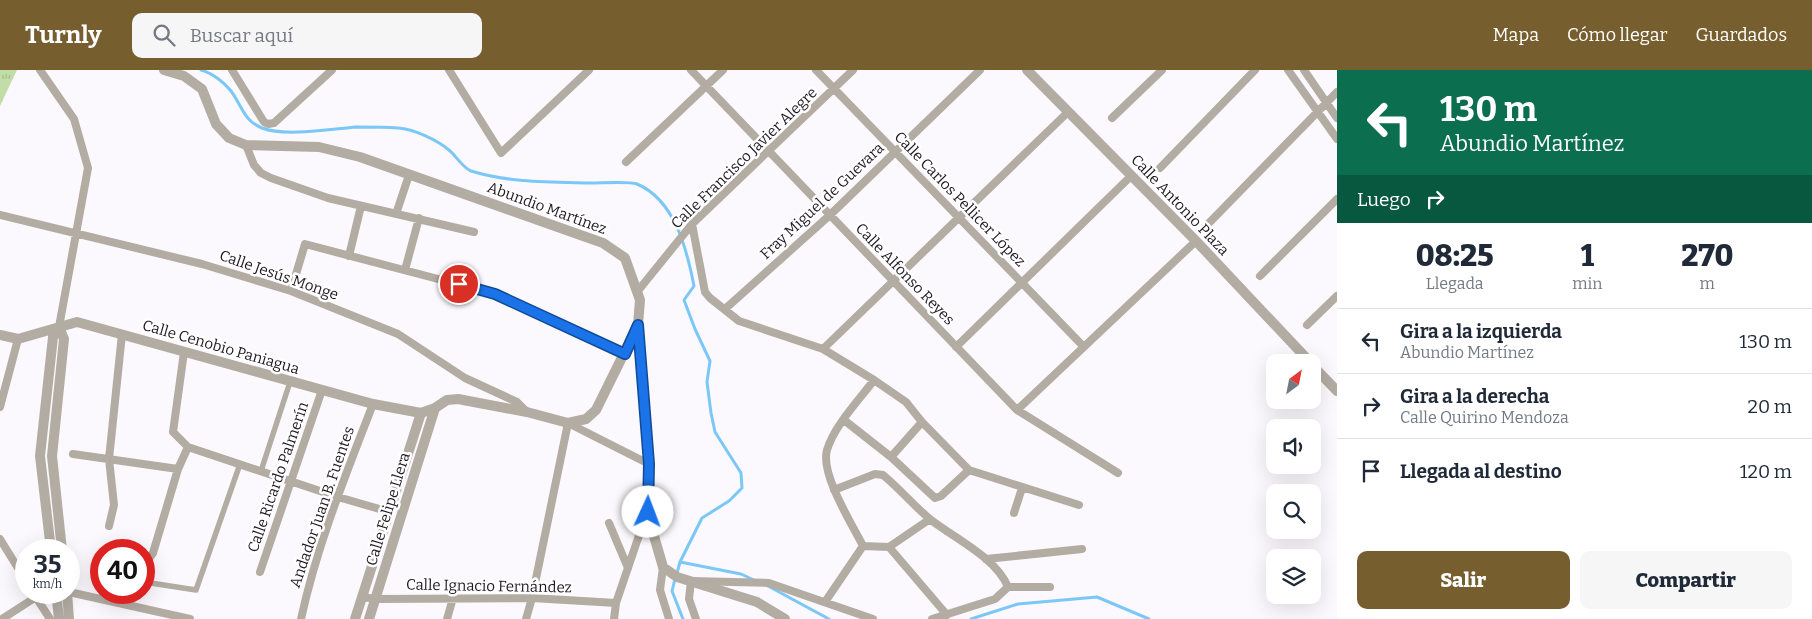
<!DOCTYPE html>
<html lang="es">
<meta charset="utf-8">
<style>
:root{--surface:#fff;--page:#f6f6f7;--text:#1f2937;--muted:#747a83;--line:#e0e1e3;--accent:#775e2f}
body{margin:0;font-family:Bitter,serif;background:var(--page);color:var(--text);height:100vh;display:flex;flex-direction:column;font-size:19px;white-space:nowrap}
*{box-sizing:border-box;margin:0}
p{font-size:16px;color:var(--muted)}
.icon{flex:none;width:28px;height:28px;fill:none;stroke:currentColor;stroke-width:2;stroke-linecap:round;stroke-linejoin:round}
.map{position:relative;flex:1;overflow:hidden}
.details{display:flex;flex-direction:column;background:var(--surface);width:475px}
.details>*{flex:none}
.top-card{background:#0b6e4f;color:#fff;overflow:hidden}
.needle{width:32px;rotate:32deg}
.controls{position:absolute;left:1266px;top:284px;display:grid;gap:10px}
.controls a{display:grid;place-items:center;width:55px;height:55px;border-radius:10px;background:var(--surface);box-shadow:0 5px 20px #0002;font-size:25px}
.speed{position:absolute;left:15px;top:469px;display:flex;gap:10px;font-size:25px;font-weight:700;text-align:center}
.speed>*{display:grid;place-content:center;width:65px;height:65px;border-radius:50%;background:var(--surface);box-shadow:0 5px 20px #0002;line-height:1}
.speed small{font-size:12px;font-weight:400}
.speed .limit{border:8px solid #d22;background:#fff;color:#111}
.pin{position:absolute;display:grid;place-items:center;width:42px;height:42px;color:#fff;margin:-21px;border:2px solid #fff;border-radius:50%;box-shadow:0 1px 5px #0007}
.me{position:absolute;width:55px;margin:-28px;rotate:2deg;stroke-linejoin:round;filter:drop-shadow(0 0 4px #0008)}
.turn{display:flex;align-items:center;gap:18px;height:105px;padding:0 20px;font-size:22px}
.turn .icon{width:65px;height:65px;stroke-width:2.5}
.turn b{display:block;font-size:35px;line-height:42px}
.then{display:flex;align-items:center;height:48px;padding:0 20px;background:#0003;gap:10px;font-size:19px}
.eta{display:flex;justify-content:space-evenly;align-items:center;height:85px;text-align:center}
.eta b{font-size:30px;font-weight:800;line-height:35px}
.action{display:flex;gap:10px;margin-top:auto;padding:10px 20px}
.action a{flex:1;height:58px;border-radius:10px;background:var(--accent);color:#fff;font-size:20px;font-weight:800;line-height:58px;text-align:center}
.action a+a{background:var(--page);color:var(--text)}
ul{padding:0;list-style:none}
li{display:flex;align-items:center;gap:15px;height:65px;padding:0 20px;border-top:1px solid var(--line)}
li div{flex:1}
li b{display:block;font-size:19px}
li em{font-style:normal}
header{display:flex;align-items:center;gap:30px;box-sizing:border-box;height:70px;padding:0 25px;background:var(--accent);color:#fff}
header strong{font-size:24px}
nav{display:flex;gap:28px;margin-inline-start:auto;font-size:18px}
.search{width:350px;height:45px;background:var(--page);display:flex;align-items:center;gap:12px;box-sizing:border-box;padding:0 18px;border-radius:10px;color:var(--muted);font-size:19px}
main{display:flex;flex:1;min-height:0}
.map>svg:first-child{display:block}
.park{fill:url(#park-tufts)}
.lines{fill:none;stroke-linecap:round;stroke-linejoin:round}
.stream{stroke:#7ac7f8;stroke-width:3}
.pedestrian{stroke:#b3aca3;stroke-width:5.5}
.minor{stroke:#b3aca3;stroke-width:8}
.tertiary{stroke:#b3aca3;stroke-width:10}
.route-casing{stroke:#114b97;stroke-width:12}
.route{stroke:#1a73e8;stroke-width:9}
.labels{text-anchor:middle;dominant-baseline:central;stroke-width:5;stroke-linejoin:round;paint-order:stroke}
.street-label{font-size:15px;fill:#1e1921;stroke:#fff}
</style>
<header>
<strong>Turnly</strong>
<div class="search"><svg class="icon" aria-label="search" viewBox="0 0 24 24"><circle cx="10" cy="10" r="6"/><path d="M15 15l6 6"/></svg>Buscar aquí</div>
<nav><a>Mapa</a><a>Cómo llegar</a><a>Guardados</a></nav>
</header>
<main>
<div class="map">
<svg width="1337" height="549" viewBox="0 0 1337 549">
<defs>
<pattern id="park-tufts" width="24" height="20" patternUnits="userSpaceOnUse" patternTransform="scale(1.25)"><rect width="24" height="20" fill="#c2dda7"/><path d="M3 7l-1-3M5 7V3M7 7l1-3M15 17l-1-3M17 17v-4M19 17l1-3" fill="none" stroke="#a6bd8f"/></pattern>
</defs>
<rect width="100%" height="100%" fill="#fbf9fd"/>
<path class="park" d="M0 0H17L0 36Z"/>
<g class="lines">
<path class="stream" d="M201 0C212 3 224 12 231 21 242 36 244 51 262 58 285 67 331 59 356 57 370 57 384 57 398 58 414 59 437 70 449 80 456 86 463 98 471 101 510 113 551 112 592 113 602 113 630 111 637 114 675 130 687 180 694 216L684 230 695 259 710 291 707 312 711 343 715 362 741 403 742 418 729 431 702 448 680 492 677 503
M680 492 741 504 756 511
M675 509 672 521 683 549
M768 516 829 549
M971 549 1018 534 1097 527 1149 549"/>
<path class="pedestrian" d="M261 401 290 312
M144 512 196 520 240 394"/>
<path class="minor" d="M40 0 74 49 88 98 59 257
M232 0 264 52 268 54 274 53 332 0
M449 0 501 83 589 0
M691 0 1017 340 1118 403
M816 0 1084 277
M1288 0 1337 69
M1304 0 1337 48
M1112 48 1162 0
M246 75 254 95 261 103 271 108 328 128 474 162
M626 92 723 0
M1160 98 1255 0
M396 144 409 105
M0 145 202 194 291 221 398 264 465 308 517 332 527 342
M1209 153 1337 22
M692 154 705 222 710 228 739 251 823 279 874 310 906 332 922 352 969 400 1079 435
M349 186 361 136
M405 200 419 148
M1260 206 1337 129
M291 221 305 174 495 224 625 284
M637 222 692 154 853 0
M725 239 830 145 980 0
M1307 255 1337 226
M956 277 1131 106
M823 279 1068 42
M184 282 173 362 188 377 338 427 390 442
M0 337 18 269
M1017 340 1196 171
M844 350 891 387 935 428 941 426 969 400
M73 384 178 399
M891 387 922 352
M834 420 875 404 883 405C900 419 914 436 931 450 956 469 996 488 1008 517
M1014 443 1022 418
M609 453 628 498
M109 456 114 435 109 389 122 264
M0 469 26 511
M863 476C852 454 820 404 827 380 834 356 859 330 874 310
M889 477 947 545
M986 489 1082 479
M144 495 153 483 178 399 188 377
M663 497 660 520 669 549
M260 502 322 320
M69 522 190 549
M34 524 50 549
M362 527 376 529 532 528 616 533
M825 532 863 476 889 477 930 449
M2 549 36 527 54 522
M301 549C317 475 346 404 373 334
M447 549 453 528
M526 549 532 528 568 353 649 394
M614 549 616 533 647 442
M696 549 689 529 691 511 769 513 873 549
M932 549 995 529 1008 517H1050"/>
<path class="tertiary" d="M1027 0 1196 171 1310 292
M59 257 64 269 52 386 62 480
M638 257 649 394 647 442 663 497 677 507 757 532 785 549
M0 265 18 269 77 252 373 334 421 343 435 338 447 330 458 329 527 342 568 353 586 349 596 340 638 255 640 230 625 188 603 173 360 87 319 77 246 75 229 68 216 54 202 19 184 6 164 0
M1312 295 1337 321
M51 480 40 386 53 267 59 257
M56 522 59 549
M67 522 69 549
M355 549 421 343
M369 549 435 338"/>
</g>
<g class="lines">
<g class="route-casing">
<path id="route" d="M459 214 495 224 625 284 638 255 649 394 648 442"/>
</g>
<use href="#route" class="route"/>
</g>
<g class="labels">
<g class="street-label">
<text transform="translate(744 88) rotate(-44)">Calle Francisco Javier Alegre</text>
<text transform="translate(960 129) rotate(46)">Calle Carlos Pellicer López</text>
<text transform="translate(822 131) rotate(-43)">Fray Miguel de Guevara</text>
<text transform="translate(1180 135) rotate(46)">Calle Antonio Plaza</text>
<text transform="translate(547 138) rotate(20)">Abundio Martínez</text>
<text transform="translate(905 204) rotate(46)">Calle Alfonso Reyes</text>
<text transform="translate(279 205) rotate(19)">Calle Jesús Monge</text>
<text transform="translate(221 277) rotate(16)">Calle Cenobio Paniagua</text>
<text transform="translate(278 407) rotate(-71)">Calle Ricardo Palmerín</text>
<text transform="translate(322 437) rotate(-71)">Andador Juan B. Fuentes</text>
<text transform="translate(388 439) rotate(-73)">Calle Felipe Llera</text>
<text transform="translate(489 516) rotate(1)">Calle Ignacio Fernández</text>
</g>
</g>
</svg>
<div class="controls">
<a><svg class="needle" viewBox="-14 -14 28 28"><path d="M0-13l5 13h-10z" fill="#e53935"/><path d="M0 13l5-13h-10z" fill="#747a83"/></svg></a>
<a><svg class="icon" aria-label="sound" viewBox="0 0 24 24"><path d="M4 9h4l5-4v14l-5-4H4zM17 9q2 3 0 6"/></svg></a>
<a><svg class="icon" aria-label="search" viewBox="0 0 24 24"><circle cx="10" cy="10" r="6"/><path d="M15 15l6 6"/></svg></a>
<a><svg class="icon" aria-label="layers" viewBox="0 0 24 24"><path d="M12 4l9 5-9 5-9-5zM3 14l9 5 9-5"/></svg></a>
</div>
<div class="speed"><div>35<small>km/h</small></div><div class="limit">40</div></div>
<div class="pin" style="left:459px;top:214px;background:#d93025"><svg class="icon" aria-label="arrive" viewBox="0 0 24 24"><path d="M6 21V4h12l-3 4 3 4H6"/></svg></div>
<svg class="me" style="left:648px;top:442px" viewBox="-20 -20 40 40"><circle r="19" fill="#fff"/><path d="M0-13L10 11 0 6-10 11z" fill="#1a73e8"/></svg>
</div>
<section class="details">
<div class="top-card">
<div class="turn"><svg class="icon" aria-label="left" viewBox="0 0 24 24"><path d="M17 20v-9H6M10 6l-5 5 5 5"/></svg><div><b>130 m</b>Abundio Martínez</div></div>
<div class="then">Luego<svg class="icon" aria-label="right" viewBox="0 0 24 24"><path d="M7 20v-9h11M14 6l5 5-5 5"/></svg></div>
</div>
<div class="eta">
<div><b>08:25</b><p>Llegada</p></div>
<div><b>1</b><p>min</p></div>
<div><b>270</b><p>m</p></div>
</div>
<ul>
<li><svg class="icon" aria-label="left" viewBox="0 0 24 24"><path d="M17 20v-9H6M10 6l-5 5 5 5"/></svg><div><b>Gira a la izquierda</b><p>Abundio Martínez</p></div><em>130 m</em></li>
<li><svg class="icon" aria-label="right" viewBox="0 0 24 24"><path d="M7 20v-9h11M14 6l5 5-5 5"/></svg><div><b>Gira a la derecha</b><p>Calle Quirino Mendoza</p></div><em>20 m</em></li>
<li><svg class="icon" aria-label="arrive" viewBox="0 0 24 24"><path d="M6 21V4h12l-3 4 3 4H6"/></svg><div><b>Llegada al destino</b></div><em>120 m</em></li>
</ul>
<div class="action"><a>Salir</a><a>Compartir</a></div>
</section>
</main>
